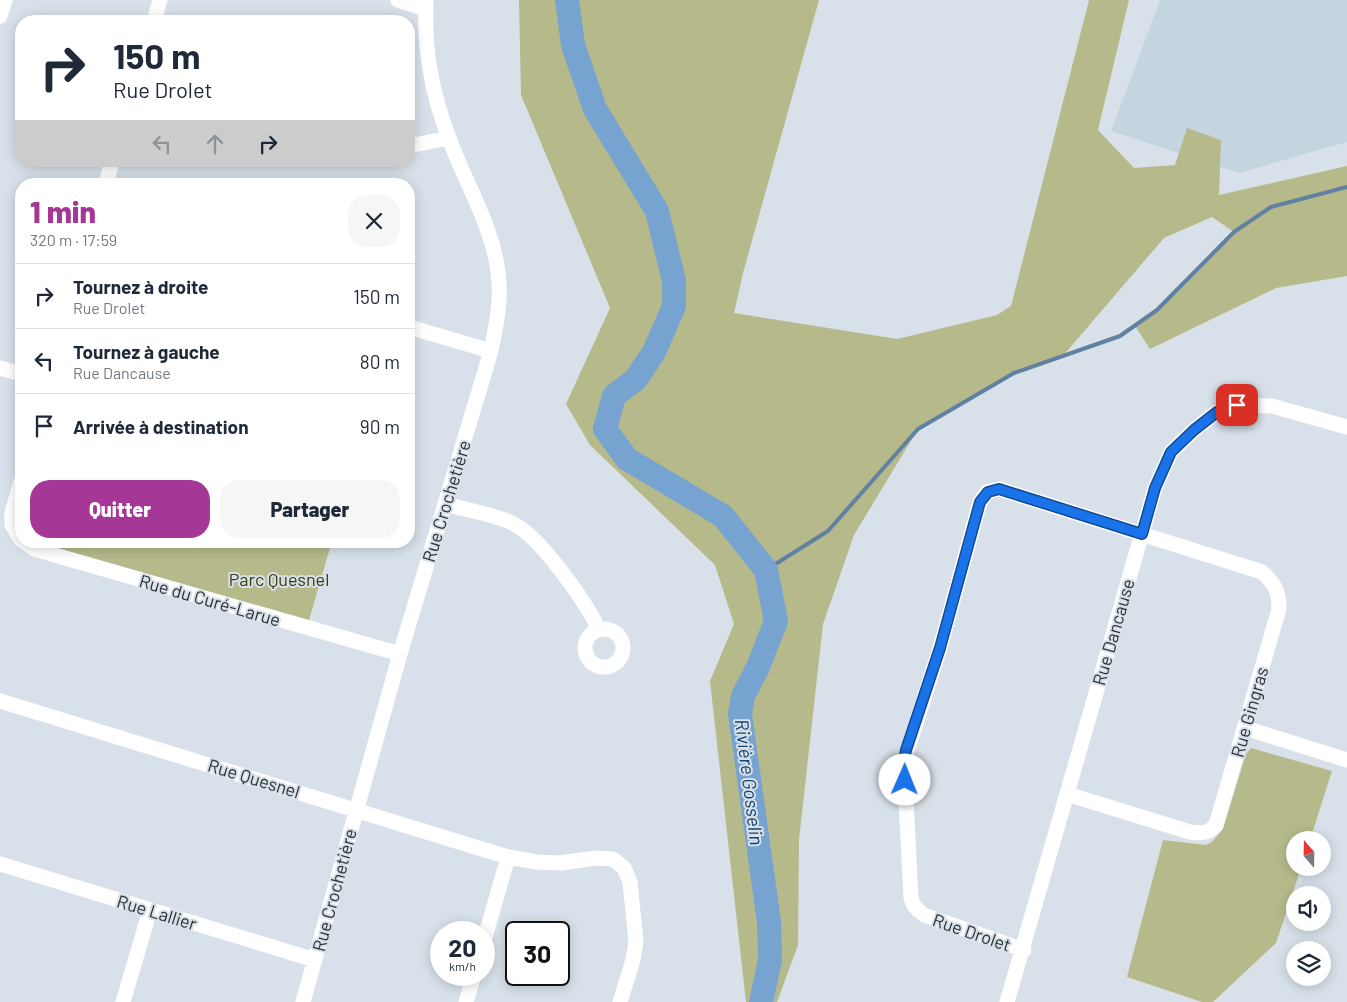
<!DOCTYPE html>
<html lang="fr">
<meta charset="utf-8">
<style>
:root{--surface:#fff;--page:#f6f6f7;--text:#1f2937;--muted:#747a83;--line:#e0e1e3;--accent:#a53796}
body{margin:0;font-family:Barlow,sans-serif;background:var(--page);color:var(--text);height:100vh;display:flex;flex-direction:column;font-size:19px;white-space:nowrap}
*{box-sizing:border-box;margin:0}
p{font-size:16px;color:var(--muted)}
.icon{flex:none;width:28px;height:28px;fill:none;stroke:currentColor;stroke-width:2;stroke-linecap:round;stroke-linejoin:round}
.map{position:relative;flex:1;overflow:hidden}
.side{position:absolute;left:15px;top:178px;width:400px;height:370px;display:flex;flex-direction:column;background:var(--surface);border-radius:20px;box-shadow:0 2px 12px #0003}
.side>*{flex:none}
.hud{position:absolute;left:15px;top:15px;width:400px;height:152px;border-radius:20px;box-shadow:0 2px 12px #0003;background:#fff;color:var(--text);overflow:hidden}
.needle{width:32px;rotate:340deg}
.buttons{position:absolute;left:1286px;top:831px;display:grid;gap:10px}
.buttons a{display:grid;place-items:center;width:45px;height:45px;border-radius:50%;background:var(--surface);box-shadow:0 2px 12px #0003;font-size:25px}
.speed{position:absolute;left:430px;top:921px;display:flex;gap:10px;font-size:25px;font-weight:700;text-align:center}
.speed>*{display:grid;place-content:center;width:65px;height:65px;border-radius:50%;background:var(--surface);box-shadow:0 2px 12px #0003;line-height:1}
.speed small{font-size:12px;font-weight:400}
.speed .limit{border:2px solid #111;border-radius:8px;background:#fff;color:#111}
.pin{position:absolute;display:grid;place-items:center;width:42px;height:42px;color:#fff;margin:-21px;border-radius:10px;box-shadow:0 2px 8px #0006}
.me{position:absolute;width:55px;margin:-28px;rotate:1deg;stroke-linejoin:round;filter:drop-shadow(0 0 4px #0008)}
.turn{display:flex;align-items:center;gap:18px;height:105px;padding:0 15px;font-size:22px}
.turn .icon{width:65px;height:65px;stroke-width:2.5}
.turn b{display:block;font-size:35px;line-height:42px}
.lanes{display:flex;align-items:center;height:48px;padding:0 15px;background:#0003;justify-content:center;gap:25px;direction:ltr}
.lanes .off{opacity:.35}
.round{display:grid;place-items:center;flex:none;width:52px;height:52px;border-radius:20px;background:var(--page)}
.summary{display:flex;align-items:center;justify-content:space-between;height:85px;padding:0 15px}
h1{font-size:30px;font-weight:800;line-height:38px;color:var(--accent)}
.primary-button{display:flex;gap:10px;margin-top:auto;padding:10px 15px}
.primary-button a{flex:1;height:58px;border-radius:20px;background:var(--accent);color:#fff;font-size:20px;font-weight:800;line-height:58px;text-align:center}
.primary-button a+a{background:var(--page);color:var(--text)}
ul{padding:0;list-style:none}
li{display:flex;align-items:center;gap:15px;height:65px;padding:0 15px;border-top:1px solid var(--line)}
li div{flex:1}
li b{display:block;font-size:19px}
li em{font-style:normal}
.map>svg:first-child{display:block}
.built{fill:#c5d5e0}
.green{fill:#b6ba8b}
.lines{fill:none;stroke-linecap:round;stroke-linejoin:round}
.stream{stroke:#6181a2;stroke-width:4}
.river{stroke:#77a3d1;stroke-width:24}
.street{stroke:#fff;stroke-width:15}
.route-casing{stroke:#114b97;stroke-width:12}
.route{stroke:#1a73e8;stroke-width:9}
.labels{text-anchor:middle;dominant-baseline:central;stroke-width:4;stroke-linejoin:round;paint-order:stroke}
.street-label{font-size:18px;fill:#2e3235;stroke:#d8e1e9}
.park-label{font-size:18px;fill:#383a08;stroke:#d8e1e9}
.water-label{font-size:19px;font-style:italic;fill:#13436f;stroke:#d8e1e9}
</style>
<div class="map">
<svg width="1347" height="1002" viewBox="0 0 1347 1002">
<rect width="100%" height="100%" fill="#d8e1e9"/>
<path class="built" d="M1160 0H1347V142L1239 173 1111 131Z"/>
<path class="green" d="M519 0H819L743 273 734 313 897 339 997 315 1011 306 1089 0H1129L1098 130 1134 168 1175 165 1187 128 1221 140 1219 195 1347 166V276L1276 288 1150 349 1135 326 1157 310 1234 232 1212 217 1164 238 1062 357 1014 373 918 429 854 535 823 624 799 840 798 945 777 1002H746L710 681 734 624 715 565 590 445 566 404 610 308 521 95Z
M23 541H332L307 627Z
M1251 748 1332 771 1310 840H1295V868H1301L1276 943 1213 1002H1202L1127 977 1163 840 1206 845 1212 842 1223 829 1246 754Z"/>
<g class="lines">
<path class="stream" d="M766 570 828 531 918 429 1014 373 1120 336 1157 310 1234 232 1271 207 1347 187"/>
<path class="river" d="M567 0 573 45 595 109 657 211 674 281V306L654 352 636 379 614 396 605 429 627 459 723 516 766 570 776 621 758 667 743 696 740 714 769 922 770 960 761 1002"/>
<path class="street" d="M398 0 426 9
M0 16 5 0
M154 21 160 0
M409 146 449 138
M106 184 112 161
M409 327 491 351
M0 368 21 374
M21 481 12 513V525L21 540
M445 504C466 510 492 514 512 523 539 535 586 602 599 630
M23 541 34 549 400 654
M585 648a19 19 0 1 1 38 0a19 19 0 1 1-38 0Z
M0 701 508 857 536 862 561 863 596 858 613 859 624 868 630 882 636 942 633 960 620 1002
M1245 728 1347 760
M0 864 315 960
M484 941 508 857
M1024 950 924 915C917 910 913 906 911 898L904 761 940 648 980 502 987 492 999 489 1262 572C1275 584 1279 591 1279 609L1216 825C1208 833 1202 834 1190 832L1067 794
M123 1002 150 910
M303 1002 400 654 491 351C496 326 502 299 498 272 492 224 465 183 449 138 431 90 424 51 426 0
M466 1002 474 975
M1007 1002 1155 488 1171 452 1194 430 1217 412 1237 405 1272 406 1347 427"/>
</g>
<g class="lines">
<g class="route-casing">
<path id="route" d="M905 780 904 760 906 750 940 648 980 502 988 492 999 489 1142 534 1155 488 1171 452 1194 430 1217 412 1237 405"/>
</g>
<use href="#route" class="route"/>
</g>
<g class="labels">
<g class="street-label">
<text transform="translate(446 501) rotate(-73)">Rue Crochetière</text>
<text transform="translate(210 600) rotate(16)">Rue du Curé-Larue</text>
<text transform="translate(1113 632) rotate(-74)">Rue Dancause</text>
<text transform="translate(1249 712) rotate(-74)">Rue Gingras</text>
<text transform="translate(254 778) rotate(17)">Rue Quesnel</text>
<text transform="translate(334 890) rotate(-75)">Rue Crochetière</text>
<text transform="translate(157 912) rotate(17)">Rue Lallier</text>
<text transform="translate(972 932) rotate(19)">Rue Drolet</text>
</g>
<g class="park-label">
<text x="279" y="579">Parc Quesnel</text>
</g>
<g class="water-label">
<text transform="translate(750 782) rotate(83)">Rivière Gosselin</text>
</g>
</g>
</svg>
<div class="buttons">
<a><svg class="needle" viewBox="-14 -14 28 28"><path d="M0-13l5 13h-10z" fill="#e53935"/><path d="M0 13l5-13h-10z" fill="#747a83"/></svg></a>
<a><svg class="icon" aria-label="sound" viewBox="0 0 24 24"><path d="M4 9h4l5-4v14l-5-4H4zM17 9q2 3 0 6"/></svg></a>
<a><svg class="icon" aria-label="layers" viewBox="0 0 24 24"><path d="M12 4l9 5-9 5-9-5zM3 14l9 5 9-5"/></svg></a>
</div>
<div class="speed"><div>20<small>km/h</small></div><div class="limit">30</div></div>
<div class="pin" style="left:1237px;top:405px;background:#d93025"><svg class="icon" aria-label="arrive" viewBox="0 0 24 24"><path d="M6 21V4h12l-3 4 3 4H6"/></svg></div>
<svg class="me" style="left:905px;top:780px" viewBox="-20 -20 40 40"><circle r="19" fill="#fff"/><path d="M0-13L10 11 0 6-10 11z" fill="#1a73e8"/></svg>
<div class="hud">
<div class="turn"><svg class="icon" aria-label="right" viewBox="0 0 24 24"><path d="M7 20v-9h11M14 6l5 5-5 5"/></svg><div><b>150 m</b>Rue Drolet</div></div>
<div class="lanes"><svg class="icon off" aria-label="left" viewBox="0 0 24 24"><path d="M17 20v-9H6M10 6l-5 5 5 5"/></svg><svg class="icon off" aria-label="ahead" viewBox="0 0 24 24"><path d="M12 20V5M6 11l6-6 6 6"/></svg><svg class="icon" aria-label="right" viewBox="0 0 24 24"><path d="M7 20v-9h11M14 6l5 5-5 5"/></svg></div>
</div>
<section class="side">
<div class="summary"><div><h1>1 min</h1><p>320 m · 17:59</p></div><a class="round"><svg class="icon" aria-label="close" viewBox="0 0 24 24"><path d="M6 6l12 12M18 6L6 18"/></svg></a></div>
<ul>
<li><svg class="icon" aria-label="right" viewBox="0 0 24 24"><path d="M7 20v-9h11M14 6l5 5-5 5"/></svg><div><b>Tournez à droite</b><p>Rue Drolet</p></div><em>150 m</em></li>
<li><svg class="icon" aria-label="left" viewBox="0 0 24 24"><path d="M17 20v-9H6M10 6l-5 5 5 5"/></svg><div><b>Tournez à gauche</b><p>Rue Dancause</p></div><em>80 m</em></li>
<li><svg class="icon" aria-label="arrive" viewBox="0 0 24 24"><path d="M6 21V4h12l-3 4 3 4H6"/></svg><div><b>Arrivée à destination</b></div><em>90 m</em></li>
</ul>
<div class="primary-button"><a>Quitter</a><a>Partager</a></div>
</section>
</div>
